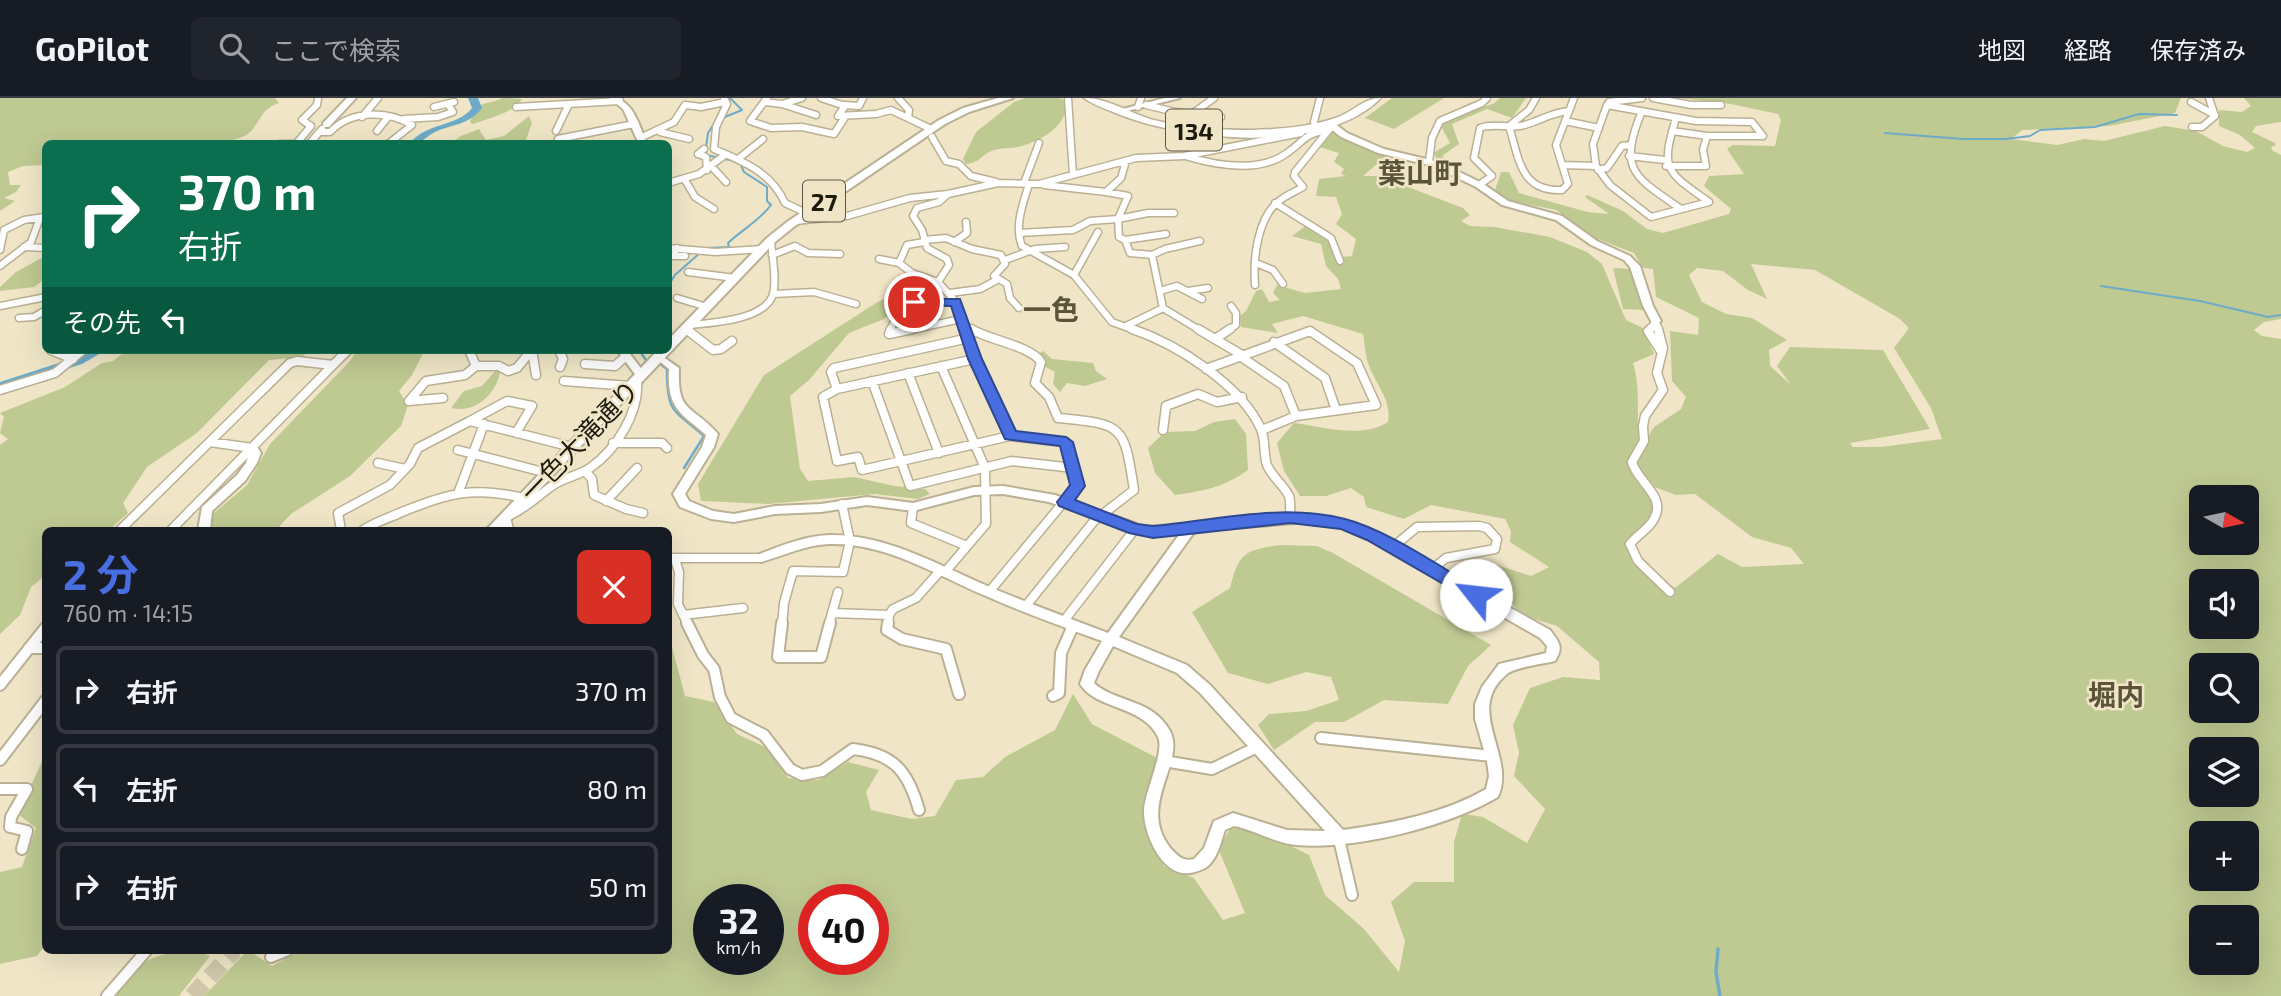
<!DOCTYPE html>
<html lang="ja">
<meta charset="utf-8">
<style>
:root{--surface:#171b24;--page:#20242c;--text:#f1f3f6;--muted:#9ea1a6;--line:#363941;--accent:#486ee1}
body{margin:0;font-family:"Exo 2","Noto Sans JP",sans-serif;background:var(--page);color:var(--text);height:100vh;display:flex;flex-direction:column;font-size:26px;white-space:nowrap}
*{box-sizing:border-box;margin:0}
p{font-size:23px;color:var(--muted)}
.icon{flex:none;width:38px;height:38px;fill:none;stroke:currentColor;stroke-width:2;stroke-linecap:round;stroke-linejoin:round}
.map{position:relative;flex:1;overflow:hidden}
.side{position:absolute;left:42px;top:429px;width:630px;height:427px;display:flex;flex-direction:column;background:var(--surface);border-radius:10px;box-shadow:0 7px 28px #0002}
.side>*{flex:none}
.banner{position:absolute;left:42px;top:42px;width:630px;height:214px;border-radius:10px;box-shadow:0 7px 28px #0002;background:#0b6e4f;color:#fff;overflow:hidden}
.needle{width:46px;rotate:99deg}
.buttons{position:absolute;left:2189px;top:387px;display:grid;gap:14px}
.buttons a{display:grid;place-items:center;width:70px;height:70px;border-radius:10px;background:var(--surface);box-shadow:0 7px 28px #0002;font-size:35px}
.speed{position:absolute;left:693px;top:786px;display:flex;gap:14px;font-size:35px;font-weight:700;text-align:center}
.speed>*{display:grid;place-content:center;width:91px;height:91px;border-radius:50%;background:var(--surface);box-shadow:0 7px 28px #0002;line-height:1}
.speed small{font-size:18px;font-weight:400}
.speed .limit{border:10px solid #d22;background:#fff;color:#111}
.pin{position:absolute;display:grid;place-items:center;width:60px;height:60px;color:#fff;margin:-30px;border:4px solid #fff;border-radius:50%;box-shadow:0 2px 7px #0007}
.me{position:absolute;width:77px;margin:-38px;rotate:299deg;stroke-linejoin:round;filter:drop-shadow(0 0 5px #0008)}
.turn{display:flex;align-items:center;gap:24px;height:147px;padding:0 21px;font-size:32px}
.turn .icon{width:91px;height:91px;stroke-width:2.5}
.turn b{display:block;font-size:49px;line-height:60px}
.then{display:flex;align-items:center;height:66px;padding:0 21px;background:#0003;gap:14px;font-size:26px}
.round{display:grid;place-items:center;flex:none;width:74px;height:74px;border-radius:10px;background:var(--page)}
.overview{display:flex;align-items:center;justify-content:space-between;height:119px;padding:0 21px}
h1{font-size:42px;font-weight:700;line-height:52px;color:var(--accent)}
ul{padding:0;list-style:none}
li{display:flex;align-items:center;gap:21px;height:88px;margin:0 14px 10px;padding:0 7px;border:4px solid var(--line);border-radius:10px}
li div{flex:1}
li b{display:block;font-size:26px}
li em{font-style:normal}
header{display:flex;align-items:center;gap:42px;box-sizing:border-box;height:98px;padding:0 35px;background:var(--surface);border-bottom:2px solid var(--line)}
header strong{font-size:33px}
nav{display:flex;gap:38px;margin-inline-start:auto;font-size:24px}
.search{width:490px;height:63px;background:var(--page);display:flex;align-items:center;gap:18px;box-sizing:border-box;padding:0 24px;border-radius:10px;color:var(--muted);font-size:26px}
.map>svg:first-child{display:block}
.green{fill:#bfc992;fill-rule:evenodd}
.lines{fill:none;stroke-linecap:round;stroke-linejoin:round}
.stream-far2{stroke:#6eabc8;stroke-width:2}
.stream-far1{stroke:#6eabc8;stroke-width:2.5}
.stream{stroke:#6eabc8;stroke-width:3.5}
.river{fill:#6eabc8;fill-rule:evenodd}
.primary-tunnel{stroke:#d0c7ab;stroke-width:17;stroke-dasharray:17 9;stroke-linecap:butt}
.street-far2-casing{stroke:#bab093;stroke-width:9}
.street-far1-casing{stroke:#bab093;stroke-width:11}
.street-casing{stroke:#bab093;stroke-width:14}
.secondary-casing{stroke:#bab093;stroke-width:4}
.primary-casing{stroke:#bab093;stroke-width:4}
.highway-casing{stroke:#bab093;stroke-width:3}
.street-far2{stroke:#fff;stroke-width:6}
.street-far1{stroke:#fff;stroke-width:8}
.street{stroke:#fff;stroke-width:10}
.secondary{fill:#fff;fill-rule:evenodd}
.primary{fill:#fff;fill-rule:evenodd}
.highway{fill:#fff;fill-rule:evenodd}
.route{fill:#486ee1;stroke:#2f4892;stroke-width:2}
.labels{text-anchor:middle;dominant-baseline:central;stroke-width:5;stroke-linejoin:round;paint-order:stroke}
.shield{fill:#f0e6c7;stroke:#5c5746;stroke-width:2}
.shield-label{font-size:24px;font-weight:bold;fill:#1d1a0e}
.street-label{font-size:26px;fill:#1d1a0e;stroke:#f0e6c7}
.far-district-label{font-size:28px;font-weight:bold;fill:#5c5439;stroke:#f0e6c7}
.neighbourhood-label{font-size:28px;font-weight:bold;fill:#5c5439;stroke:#f0e6c7}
</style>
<header>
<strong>GoPilot</strong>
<div class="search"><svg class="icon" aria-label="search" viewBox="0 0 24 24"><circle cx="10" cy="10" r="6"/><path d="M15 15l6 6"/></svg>ここで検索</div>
<nav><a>地図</a><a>経路</a><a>保存済み</a></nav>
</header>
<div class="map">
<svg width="2281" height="898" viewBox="0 0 2281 898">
<rect width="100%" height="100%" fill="#f0e6c7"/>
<path class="green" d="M0 0H275L279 5C259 12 261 25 248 36 241 41 229 42 221 45L46 46 45 67 23 68 8 74 10 87H21L16 94 4 100 15 103 0 113Z
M503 0 522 1C513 15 488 21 472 26L470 24C479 0 482 9 503 0Z
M1025 0H1060L1066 4C1068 28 1042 42 1022 48 1012 51 998 49 989 54 979 60 978 65 966 66L963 61 976 34 1014 4Z
M1392 0H1444L1394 31 1365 20Z
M1500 0H1526L1512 20 1487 11 1452 26 1459 46 1442 58 1461 74 1440 65 1433 55 1450 45 1441 28 1446 20 1493 6Z
M1679 0H2181L2175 15 2109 28 2022 32 2011 41 2057 47 2084 41 2104 43 2165 28 2196 33 2223 48 2247 54 2255 50 2240 37 2219 28V12L2242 14 2251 8 2244 0H2281V24L2256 28 2252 34 2275 45 2276 47 2271 49 2273 53 2281 57V221L2264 224 2254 232 2262 238 2281 241V898H204L248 852 272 868 302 852H668L669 538 685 598 714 604 737 636 767 650 788 680 818 682 848 664 879 672 866 694 871 712 912 721 935 718 956 682 983 679 1005 659 1055 632 1073 596 1092 626 1159 661 1146 696 1150 736 1164 768 1194 780 1223 822 1245 815 1218 750 1231 730 1265 735 1309 757 1325 797 1364 831 1399 874 1405 843 1391 804 1414 784H1454V744L1462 716 1483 719 1527 745 1545 711 1514 678 1519 655 1513 627 1530 590 1563 579 1600 582 1599 564 1557 528 1522 517 1482 472 1494 466 1531 478 1549 469 1510 444 1511 433 1505 421 1431 407 1404 421 1366 409 1364 399 1351 390 1326 398H1300L1284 373 1277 345 1294 325C1324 329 1361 341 1388 324 1392 301 1375 286 1368 265 1365 257 1365 246 1363 236L1303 218 1272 226 1278 235 1241 229 1240 218 1246 213 1256 193 1262 191 1269 204 1280 202 1273 195 1277 187 1305 195 1341 191 1338 181 1326 168 1321 146 1292 138 1307 127C1326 135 1327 146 1342 159L1352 158 1356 141 1336 126 1342 116 1336 99 1316 98 1319 81 1346 78 1341 76 1344 71 1334 64 1339 55 1320 49 1332 34 1384 57 1385 59 1363 78H1379L1463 110 1470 117 1461 123 1470 128 1494 129 1550 139 1587 154 1602 166 1626 222 1643 230 1654 256 1633 265C1641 290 1636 316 1639 342L1643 346 1654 329 1681 311 1686 299 1672 283 1670 233 1698 237 1699 220 1656 199 1653 171 1643 170 1634 155 1595 140 1556 112 1507 102 1495 92 1501 74H1509L1519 95 1588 114 1609 116 1585 99 1587 97 1623 113 1647 131 1663 135 1729 116 1731 111 1704 88 1709 78 1744 76 1727 51 1733 47 1775 48 1781 22 1778 16 1731 6ZM1751 166 1815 172 1900 221 1909 230 1894 250 1931 310 1942 341 1881 349H1853L1850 345 1930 331 1883 252 1790 249 1777 268 1791 287 1770 268 1769 252 1787 242 1752 220 1726 216 1702 204 1689 177 1697 170 1723 173 1748 192 1767 201ZM1638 383 1676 397 1695 396 1752 439 1791 450 1804 466 1742 469 1718 456 1675 490 1632 460 1635 445 1660 414ZM2202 399H2247V444H2202ZM2202 483H2247V528H2202ZM2202 567H2247V612H2202ZM2202 651H2247V696H2202ZM2202 735H2247V780H2202ZM709 802H768V861H709ZM814 802H873V861H814ZM2202 819H2247V864H2202Z
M529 18 532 25 525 45H451L461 38 479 31 486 42 504 38Z
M45 158V181L34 189 0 193V189L16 174Z
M1613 170 1631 171 1643 212 1623 211Z
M919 184 933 185 912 196 884 221 849 235 809 282 790 298 800 371 808 383 854 379 895 388 925 391 930 396 918 401 875 396 768 406 701 403 698 386 764 277 876 205Z
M127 252H312L301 259 269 262 197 335 147 369 123 405 128 415 109 432H46L45 478 31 489 20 517 0 536V347L8 341 0 335 4 319 0 315 65 289 102 265 113 263Z
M357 252H425L412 277 399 293 408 307 401 328 350 378 291 416 276 432H198L201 426 247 387 270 346 350 263Z
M1043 253 1052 261 1093 265 1096 273 1107 281 1085 288 1067 285 1060 294 1053 286 1055 274 1031 261Z
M496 272 500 274C496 297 474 316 451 310L464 293 482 288Z
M1235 321 1246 336 1248 372C1225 389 1203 393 1175 397L1155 375 1148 350 1165 334 1195 333 1214 324Z
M1281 447 1317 448 1333 455 1491 547 1468 568 1448 606 1384 602 1344 624H1315L1274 652 1258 627 1269 616 1306 613 1339 602 1331 579 1306 574 1268 586 1228 575 1192 514 1230 490C1239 454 1245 452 1281 447Z
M45 657V847L37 858 0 866V774L22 769 36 730 18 716Z
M193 852 210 858 179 898H117C134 862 156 855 193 852Z"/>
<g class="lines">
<path class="stream-far2" d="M720 21 742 12 730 0
M1885 35 1963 41H2006L2030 38 2040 32 2095 29 2139 16 2177 17
M706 50 708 35 715 24
M706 57 734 63
M707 150 729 149 728 145C743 131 759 123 771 107L767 103V89L744 74 740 65
M668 188 675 177 701 154
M2101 188 2200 203 2268 219 2281 217"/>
<path class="stream-far1" d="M639 252 646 262
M659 265 667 271C667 317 674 311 704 338L684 370"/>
<path class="stream" d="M1718 851 1716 874 1720 898"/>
<path class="river" d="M468 0H478L482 10C469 27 453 26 435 34 425 39 422 46 409 46 428 23 456 30 472 10Z
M91 252H106L82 266 0 292V284L74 260Z"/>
<path class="primary-tunnel" d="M192 898 235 852"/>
<g class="street-far2-casing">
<path id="street-far2" d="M724 0 727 6 716 29 714 51C744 64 771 74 785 105L806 115
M767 0 750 23 771 30 802 29 834 36 845 19
M821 0 845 8 838 18 876 16 891 12 931 31
M898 0 909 12 908 20
M1068 0 1073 77
M1653 0 1691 7H1721
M765 4 782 6 802 0
M1609 4 1642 0
M2191 4 2215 17
M782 6 816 17
M844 7 859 8 863 0
M1146 7 1175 14 1221 19
M434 9 454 4
M516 9 620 3
M1138 9 1141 0
M1642 13C1618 72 1633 78 1681 111
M362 19 378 0
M404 21 438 19 453 14 448 6
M1565 23 1599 30
M1314 24 1320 0
M1509 28C1519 60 1520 94 1562 92L1568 86 1556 47 1574 0
M1509 28 1529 12 1536 0
M2192 29H2202L2215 18 2209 0
M1187 31 1192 16 1214 0
M377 33 388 19
M556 33 568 8
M321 34H330C351 12 387 12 412 27L388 46
M660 34 689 41
M932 39 946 63 959 66 971 78 996 84
M640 40 674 24 685 7 701 9 725 4
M558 41 634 26
M279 46H296L311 28 302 22 317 7 318 0
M309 46 322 31
M704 51 698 56 706 59 707 72
M1185 58C1215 67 1259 76 1287 55 1308 40 1301 38 1329 31
M1629 58 1665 62
M738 61 763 41
M1429 64 1432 40 1440 23 1482 5 1487 0
M1562 67 1596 68 1593 46 1607 7 1696 23 1752 24 1763 38H1707L1672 33
M1596 68 1610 87 1651 119 1709 104C1666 73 1660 73 1676 20
M1666 68H1706L1703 52 1707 38
M712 69 726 84
M1598 72 1607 70 1622 48 1630 47
M685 82 695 99 714 111
M668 85 699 76 725 57
M1024 85 1039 45
M1029 86C1023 105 1014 129 1022 148L1074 177 1112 224 1137 233
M1044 87 1106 94 1121 80 1126 63
M1479 87 1492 78 1474 60 1480 30C1493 25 1506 30 1520 28 1537 25 1551 14 1569 13
M1106 94 1128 98 1118 121 1148 115H1174
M948 96 939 104 917 110 913 118 922 132 927 150 947 161 949 167 938 184 956 204
M1275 105 1331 140 1340 163
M795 123 847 118 910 100 948 96 998 85 1039 86 1136 60 1184 58 1301 35
M1019 135 1073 132 1090 123 1118 121 1119 139 1125 142 1166 136
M924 142 946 140 972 151 1001 157 1005 166 994 178 1007 186 1010 200 1019 210
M1125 142 1130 155 1152 157
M924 144 907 147 899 165 912 175 938 184
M954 144 967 135 966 124
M24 149 46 150
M668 150 716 154 762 151
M677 150 673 158H685
M0 152 4 132 24 122 44 119
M772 157 795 148 808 155 840 156
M879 161 899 165
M1005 162 1035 151 1065 149
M1256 165 1273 172 1283 186
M0 168 31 144 40 120
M688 174 735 180
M1074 177 1098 134
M1255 187C1253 162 1257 120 1279 103 1286 97 1295 94 1303 89L1294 78 1295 74 1332 28
M1160 193 1177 188 1202 201
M1188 193 1208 190
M950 195 980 191 997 182
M773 196 814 194 856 206
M677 200 707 209
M0 208 46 199
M1163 210 1152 157 1165 151 1200 143
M19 220 34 219 46 212
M1656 223 1659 233
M690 227C712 225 766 222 773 196 777 180 772 159 771 142
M964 227 974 233
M1126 228 1163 210 1201 233
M686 231 688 233
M890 233 895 221 914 204H956L966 233
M905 233 961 221
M1227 233 1236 227V215L1231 208
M1648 233 1656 223"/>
</g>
<g class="street-far1-casing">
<path id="street-far1" d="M686 231 713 252 721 251 732 243
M891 231 889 236 913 231
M965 231 975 261 1010 338
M971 231C989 242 1031 248 1041 264L1035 285 1049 299 1058 320C1125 326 1124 328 1134 392L1094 423 1025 509
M1132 231C1177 246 1241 287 1261 331 1266 342 1263 356 1267 367 1272 379 1284 387 1289 398 1291 403 1290 413 1290 419
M1198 231 1242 257
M1650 231 1648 233 1662 255
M1658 231 1663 250 1657 275 1663 292 1645 318 1643 328 1644 343 1632 364C1637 384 1667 398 1654 421 1649 431 1637 437 1630 446L1638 463 1670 494
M1215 241 1230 231
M1274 244 1325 280 1336 312
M51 252 73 261
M469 252 476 268
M532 252 536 277
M559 252 563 261 560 269
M1240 258 1284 288 1296 318
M975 261 837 291 823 299 837 363 858 359 862 372 1010 338 1066 344 1077 388 989 494
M585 266 615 268 626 258
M333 267 348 252
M941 268 985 370 986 426 945 474
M1206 271 1310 233 1357 265 1376 307 1296 318 1262 332
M908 275 939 355
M564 283 630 288
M872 283 910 388 1012 363 1074 370
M837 291 831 274 834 270 969 240
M0 292 55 275 83 252
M443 300 409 303 426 283 465 277 476 268H499L508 273 517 270 530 254
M470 323 507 303 532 308 516 335
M1163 332 1166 308 1198 296 1217 304 1242 299
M210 344 252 350
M613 345H662L667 350
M458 352 547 375
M378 365 405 371
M585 373 592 381 594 397 626 411 643 415
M459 393 484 326
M606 403 637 370
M913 409 911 425 967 448
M120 432 290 265 297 263 333 267 171 432
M341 432 338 415 390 387 410 366 418 350 470 323 572 349
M363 432C375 424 389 420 402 414 448 395 474 388 523 400
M509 432 506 419C526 411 538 397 555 386 566 379 580 377 590 370 616 352 640 314 637 282
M1393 449 1417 429 1479 428 1487 430 1497 441 1495 451 1446 460 1431 472
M668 460H761
M675 461 679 474 678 506 688 527
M838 494 832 515 889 517 893 511 916 500 941 472
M683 517 743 510
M1063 524 1135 431
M782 527 784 505 793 473 843 474 850 443 842 406
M829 527 832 515
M888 527 889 517"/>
</g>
<g class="street-casing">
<path id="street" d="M687 525 703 557 714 571 720 599 731 620 764 637 790 671 802 677 822 673 853 651C894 656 908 673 919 712
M782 525 778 559H821L830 525
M888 525 887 532 902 541 946 551 959 596
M29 550H46
M0 587 46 529
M1053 598 1059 595 1061 555 1073 528
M1321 640 1492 658
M0 662 46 602
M1164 663 1212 671 1257 649
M0 691H27L11 719 10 729 27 733 22 751
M1338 737 1352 797
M271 859 288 852
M107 898 147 852"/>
</g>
<g class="secondary-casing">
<path id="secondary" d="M347 0H356L329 29H323V25Z
M610 0C633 0 639 27 647 46H639L623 11Z
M1165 0H1180L1119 15 1115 13Z
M1327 24H1333L1347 35 1384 51 1439 64 1482 85 1508 103 1562 118 1597 143 1630 158 1640 168 1653 208 1661 223 1656 226 1652 225 1643 208 1630 169 1624 162 1591 147 1556 122 1502 107 1476 89 1433 68 1378 55 1341 39 1327 28Z
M617 252H627L646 277 645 279H637Z
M659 256 679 270C677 317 692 306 718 336L714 349 685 396 689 403 713 413 734 416 775 408 821 406 867 399 913 405 974 389 1003 388 1055 397 1145 429 1309 416 1343 422 1376 435 1550 532C1559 544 1564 549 1555 563 1543 566 1516 569 1507 576 1463 612 1517 658 1498 699 1447 729 1355 752 1296 747 1274 745 1255 732 1234 728L1225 732C1221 744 1218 758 1209 767 1205 771 1201 772 1195 774 1164 784 1143 736 1144 712 1145 693 1165 653 1158 639 1143 607 1096 612 1080 586L1085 572 1102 543C1063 529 1024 515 986 498 936 477 885 444 829 446 805 447 783 458 761 464L755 460 757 457C780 448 804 438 829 437 887 436 940 468 992 490 1030 506 1069 520 1108 535L1181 434 1144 437 1049 404 1003 396 974 397 913 413 867 407 821 414 775 416 734 424 711 421 680 409 673 396 702 349 706 337C679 314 667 310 669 271L654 259ZM1309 424 1341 430 1368 441 1540 540 1547 548 1546 555 1499 566 1482 589 1475 606V621L1487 663 1489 678 1486 691C1443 716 1392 725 1343 732L1210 587 1187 567 1119 539 1195 433ZM1113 548 1177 575 1200 595 1325 733 1287 732 1233 715 1214 723 1204 750 1194 761C1186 763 1181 761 1175 755 1132 711 1187 666 1170 633 1152 600 1115 605 1094 585L1099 573Z
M252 346 256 347 261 355 257 365 245 383 212 413 210 432H198L202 409 237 377 246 365 249 355 246 350Z"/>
</g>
<g class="primary-casing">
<path id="primary" d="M998 0H1013L969 14 945 26 795 128 775 144 501 432H486L658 252H668V242L767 140 787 124 939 22 963 10Z"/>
</g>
<g class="highway-casing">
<path id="highway" d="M1084 0C1107 0 1128 14 1150 21 1183 30 1218 32 1252 32 1281 31 1311 29 1338 19 1354 13 1364 0 1381 0 1324 58 1181 43 1113 14 1103 10 1092 6 1084 0Z"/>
</g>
<use href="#street-far2" class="street-far2"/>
<use href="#street-far1" class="street-far1"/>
<use href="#street" class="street"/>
<use href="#secondary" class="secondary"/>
<use href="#primary" class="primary"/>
<use href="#highway" class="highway"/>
</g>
<path class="route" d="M914 201H960L982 261 1016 333 1066 339 1073 344 1085 388 1075 402 1137 426 1153 428C1215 422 1284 405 1345 421 1388 432 1443 471 1482 493L1485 497 1482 502H1471L1367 442 1341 431 1290 425 1153 440 1129 435 1059 408 1057 404 1070 387 1060 348 1005 341 968 261 951 208 909 207 907 204Z"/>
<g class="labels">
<g class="shield">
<rect x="1166" y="11.5" width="56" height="41" rx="5"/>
<rect x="803" y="82.5" width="42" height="41" rx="5"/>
</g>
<g class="shield-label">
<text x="1194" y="32">134</text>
<text x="824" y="103">27</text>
</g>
<g class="street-label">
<text transform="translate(579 342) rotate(-46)">一色大滝通り</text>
</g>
<g class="far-district-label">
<text x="1420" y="74">葉山町</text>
</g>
<g class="neighbourhood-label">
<text x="1051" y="211">一色</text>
<text x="2116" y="596">堀内</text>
</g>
</g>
</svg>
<div class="buttons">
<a><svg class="needle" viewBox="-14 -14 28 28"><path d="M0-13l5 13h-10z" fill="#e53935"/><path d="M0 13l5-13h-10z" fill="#9ea1a6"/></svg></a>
<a><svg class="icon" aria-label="sound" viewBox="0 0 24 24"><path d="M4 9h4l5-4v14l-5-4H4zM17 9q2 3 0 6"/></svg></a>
<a><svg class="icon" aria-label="search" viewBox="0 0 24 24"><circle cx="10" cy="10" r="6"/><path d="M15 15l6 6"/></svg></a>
<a><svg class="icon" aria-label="layers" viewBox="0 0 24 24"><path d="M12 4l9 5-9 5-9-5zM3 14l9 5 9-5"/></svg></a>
<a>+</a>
<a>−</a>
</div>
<div class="speed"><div>32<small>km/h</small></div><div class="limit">40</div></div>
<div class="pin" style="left:914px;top:204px;background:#d93025"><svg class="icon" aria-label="arrive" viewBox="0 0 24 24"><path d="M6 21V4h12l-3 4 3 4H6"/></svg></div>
<svg class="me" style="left:1476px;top:497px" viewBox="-20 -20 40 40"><circle r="19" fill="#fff"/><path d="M0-13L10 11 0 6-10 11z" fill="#486ee1"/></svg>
<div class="banner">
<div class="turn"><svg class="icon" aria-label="right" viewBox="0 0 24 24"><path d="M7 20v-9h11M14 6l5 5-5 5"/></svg><div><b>370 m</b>右折</div></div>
<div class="then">その先<svg class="icon" aria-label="left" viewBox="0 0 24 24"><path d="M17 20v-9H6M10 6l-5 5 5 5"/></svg></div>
</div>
<section class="side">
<div class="overview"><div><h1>2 分</h1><p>760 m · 14:15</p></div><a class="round" style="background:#d93025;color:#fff"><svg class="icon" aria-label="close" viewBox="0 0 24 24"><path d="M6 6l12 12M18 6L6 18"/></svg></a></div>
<ul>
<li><svg class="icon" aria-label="right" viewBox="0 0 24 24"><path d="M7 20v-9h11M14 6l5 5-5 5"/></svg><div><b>右折</b></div><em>370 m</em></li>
<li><svg class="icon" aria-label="left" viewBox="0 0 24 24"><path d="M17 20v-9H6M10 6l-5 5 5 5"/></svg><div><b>左折</b></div><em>80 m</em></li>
<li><svg class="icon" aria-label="right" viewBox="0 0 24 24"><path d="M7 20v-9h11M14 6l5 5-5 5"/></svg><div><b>右折</b></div><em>50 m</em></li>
</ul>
</section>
</div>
